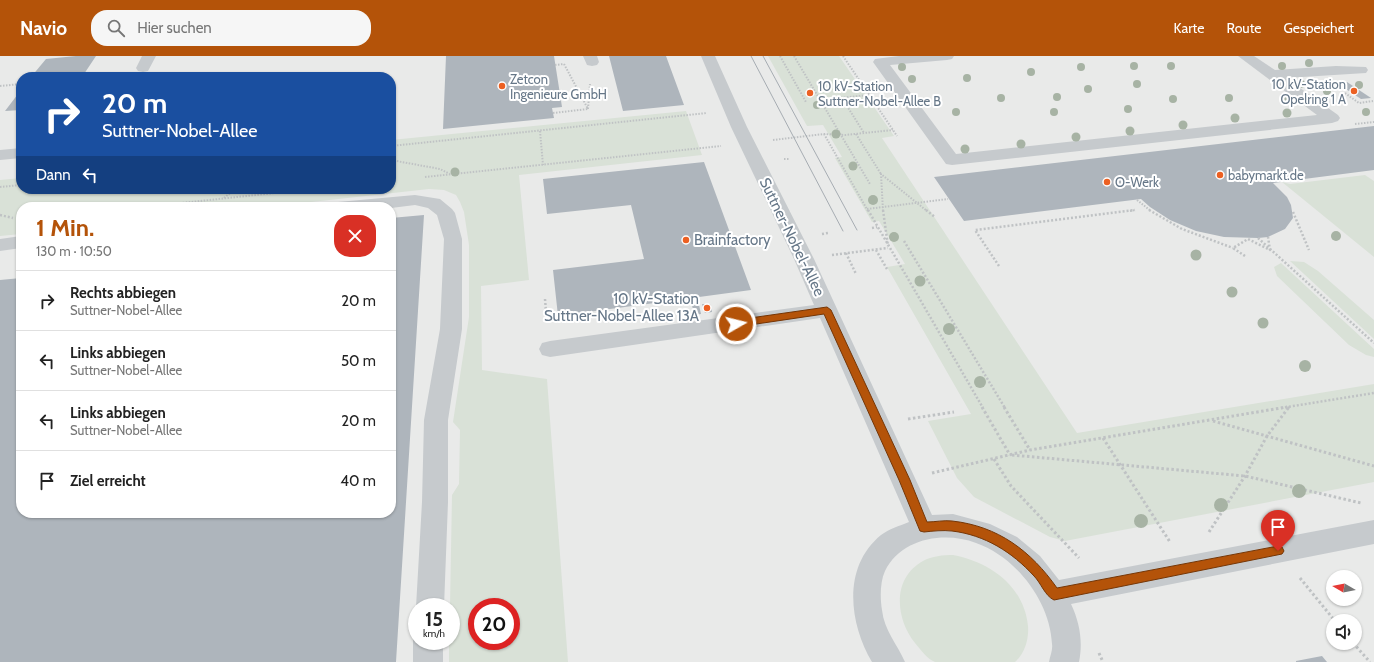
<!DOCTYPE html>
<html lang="de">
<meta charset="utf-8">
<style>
:root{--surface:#fff;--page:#f6f6f6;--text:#222;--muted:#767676;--line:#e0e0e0;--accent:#b45309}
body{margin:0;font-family:Cabin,sans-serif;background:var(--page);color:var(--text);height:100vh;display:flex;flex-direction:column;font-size:15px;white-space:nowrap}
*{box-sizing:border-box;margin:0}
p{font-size:13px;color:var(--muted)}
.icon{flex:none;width:22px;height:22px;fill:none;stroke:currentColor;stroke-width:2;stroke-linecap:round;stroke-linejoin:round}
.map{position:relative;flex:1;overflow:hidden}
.details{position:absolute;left:16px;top:146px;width:380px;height:316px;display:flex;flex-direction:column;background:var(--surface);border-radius:16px;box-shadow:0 1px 3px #0004}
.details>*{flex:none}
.banner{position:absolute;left:16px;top:16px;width:380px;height:122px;border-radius:16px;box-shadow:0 1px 3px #0004;background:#1a4fa0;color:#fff;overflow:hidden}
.needle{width:26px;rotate:279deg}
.fabs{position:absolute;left:1326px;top:514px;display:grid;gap:8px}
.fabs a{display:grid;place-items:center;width:36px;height:36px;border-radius:50%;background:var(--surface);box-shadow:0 1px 3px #0004;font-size:20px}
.speed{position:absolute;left:408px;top:542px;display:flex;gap:8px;font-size:20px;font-weight:700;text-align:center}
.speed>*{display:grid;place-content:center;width:52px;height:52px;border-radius:50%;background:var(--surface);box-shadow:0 1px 3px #0004;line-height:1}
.speed small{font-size:10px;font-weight:400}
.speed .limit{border:6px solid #d22;background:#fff;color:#111}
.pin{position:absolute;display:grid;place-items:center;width:34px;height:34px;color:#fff;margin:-41px -17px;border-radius:50% 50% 50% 0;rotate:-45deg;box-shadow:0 0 4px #0007}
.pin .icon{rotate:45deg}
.me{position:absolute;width:44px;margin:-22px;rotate:82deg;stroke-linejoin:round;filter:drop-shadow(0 0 3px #0008)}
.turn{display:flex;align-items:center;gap:14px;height:84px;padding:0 20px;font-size:18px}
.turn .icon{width:52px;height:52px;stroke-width:2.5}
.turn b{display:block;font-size:28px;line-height:34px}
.then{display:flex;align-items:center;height:38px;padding:0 20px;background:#0003;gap:8px;font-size:15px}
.round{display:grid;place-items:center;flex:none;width:42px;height:42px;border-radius:16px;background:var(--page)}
.head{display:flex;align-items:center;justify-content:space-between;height:68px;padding:0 20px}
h1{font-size:24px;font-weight:700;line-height:30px;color:var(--accent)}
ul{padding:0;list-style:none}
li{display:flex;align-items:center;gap:12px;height:60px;padding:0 20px;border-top:1px solid var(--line)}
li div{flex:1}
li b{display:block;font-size:15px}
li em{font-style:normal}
header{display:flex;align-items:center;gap:24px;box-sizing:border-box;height:56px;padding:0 20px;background:var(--accent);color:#fff}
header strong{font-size:19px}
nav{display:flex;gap:22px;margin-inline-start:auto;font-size:14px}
.search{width:280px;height:36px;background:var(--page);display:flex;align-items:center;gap:10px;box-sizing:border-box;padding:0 14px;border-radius:16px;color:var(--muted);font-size:15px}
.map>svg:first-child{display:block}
.built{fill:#e9eae9;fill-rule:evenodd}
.green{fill:#d9e1d7;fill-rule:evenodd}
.building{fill:#aeb5bc}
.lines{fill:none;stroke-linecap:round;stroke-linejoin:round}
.path-far2{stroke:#bfc2c4;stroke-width:2;stroke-dasharray:1.5 1.5;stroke-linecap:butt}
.path-far1{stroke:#bfc2c4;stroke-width:2.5;stroke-dasharray:2 2;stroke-linecap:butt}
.path{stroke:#bfc2c4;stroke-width:3;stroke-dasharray:2.5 2.5;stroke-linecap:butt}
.minor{fill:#c6cacd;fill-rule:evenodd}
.tram{stroke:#a6acb2;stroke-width:1}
.tree{fill:#a7b3a4}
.route{fill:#b45309;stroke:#753606}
.poi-dot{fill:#ec6022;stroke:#fff;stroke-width:1.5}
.labels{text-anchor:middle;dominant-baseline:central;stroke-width:4;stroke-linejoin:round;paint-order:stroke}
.far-poi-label{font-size:13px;fill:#678;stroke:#fff;text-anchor:start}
.street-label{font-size:15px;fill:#678;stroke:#fff}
.poi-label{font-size:15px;fill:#678;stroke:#fff;text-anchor:start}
</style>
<header>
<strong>Navio</strong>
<div class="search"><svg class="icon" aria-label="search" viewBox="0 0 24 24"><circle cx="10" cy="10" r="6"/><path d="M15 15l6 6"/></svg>Hier suchen</div>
<nav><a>Karte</a><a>Route</a><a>Gespeichert</a></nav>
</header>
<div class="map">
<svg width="1374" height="606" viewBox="0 0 1374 606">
<rect width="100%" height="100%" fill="#f8f9f6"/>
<path class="built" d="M0 0H1374V606H0ZM21 21H391V133H21ZM21 151H391V457H21ZM1333 521H1355V543H1333ZM417 551H451V585H417ZM477 551H511V585H477ZM1333 565H1355V587H1333Z"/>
<path class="green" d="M768 0H839L894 80 882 82 1077 377 1374 328V426L1065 485 1050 481 974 441 957 422 928 365 971 358 887 211 905 208 879 165 872 166 835 102 842 101 823 69 807 70Z
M686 55 702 99 519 119 529 224 481 230 482 314 547 323 568 606H449V585H451V551H450L452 439 459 428 460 374 453 366 469 261V189L464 156 460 146 456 139 444 134 429 133 266 151H21V178L0 180V124L21 122V133H391V84ZM477 551H511V585H477Z
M1365 119 1374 125V201L1282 126 1290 128Z
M1290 205 1304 206 1318 215 1374 264V283Z
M1281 207 1374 293V301L1366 299 1349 289 1277 220 1274 211Z
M953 499C990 506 1024 530 1028 570 1029 583 1025 597 1015 606 995 606 974 606 954 606 948 606 940 606 935 606 927 603 921 594 915 587 895 562 892 522 923 505 932 500 943 499 953 499Z"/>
<path class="building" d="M76 0H96L82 21H31L46 3Z
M446 0H554L562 51 552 52 554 62 443 73Z
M609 0H666L684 49 623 55Z
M1347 26 1371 42 1361 43 1337 27Z
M21 34V54L5 55Z
M1374 70V114L1273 127 1287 141 1291 149 1293 162 1285 173 1268 181 1258 182 1224 181 1196 175 1170 164 1150 151 1141 143 964 165 934 121Z
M704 106 751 234 558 260 553 214 644 203 631 149 547 158 543 123Z
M424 159 396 606H0V224L21 222V457H391V162Z
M702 248H710L712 256 705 257Z
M692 249H699L701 258 694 259Z
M1322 600 1327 606H1296V605Z"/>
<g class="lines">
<path class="path-far2" d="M780 0 806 46
M794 0 870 128
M843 0 897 80
M564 8 588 53 590 28
M555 9 564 8
M0 30 21 28
M1345 37 1359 47 1373 45
M842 42 864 77
M820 44 869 39
M553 57 588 53
M1355 68 1374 66
M540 75 543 109
M824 78 868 155
M856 78 881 118
M773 84 824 78 845 79 893 74
M391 90 707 57
M784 103H790
M391 104 440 113 450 118
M425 121 721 90
M0 131 21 129
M115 133 128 135
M224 142 235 133
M1137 144 1151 155
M144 151 312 133
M867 153 948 143
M883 155 881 118 927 155
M1130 155 1135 154"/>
<path class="path-far1" d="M868 154 983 352
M883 154 888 190
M926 154 935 161
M1149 154 1182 173 1233 192
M1293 156 1309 194
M0 159 13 162
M872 172 877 171
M822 178 828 177
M1258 182 1374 287
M904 185 1005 352
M876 194 887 213
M846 197 856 218
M832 199 888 192
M1245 200 1233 192 1248 183 1270 194 1268 181
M999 210 975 174 1135 154
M545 243 547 267
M1281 352 1374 337
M1288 352 1289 351"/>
<path class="path" d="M982 351 1010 399
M1004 351 1030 394
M908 363 954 356
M1213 365 1374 410
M1103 382 1170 486
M1012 399 1245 420 1361 447
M994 403 1011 430 1079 502
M932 417 1030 394 1287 351
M1209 476 1245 420 1267 380 1289 351
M1300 522 1335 565
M1353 587 1370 606
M1099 597 1103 606"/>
<path class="minor" d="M142 0H156L148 15 143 16 138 15 136 12Z
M583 0H597L599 6 597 9 592 10 587 9Z
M701 0H715L747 71 814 203 932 459 953 458 990 468 1017 481 1040 500 1059 524 1374 464V488L1071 548C1080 567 1083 586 1079 606H1049C1050 600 1053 594 1052 588 1050 545 1016 501 976 487 945 475 901 482 885 515 880 526 880 542 882 554 884 574 897 588 905 606H872C849 567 842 511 881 479 889 473 899 470 909 466L820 262 550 301 542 299 539 293 542 287 550 285 814 249 794 203 731 71Z
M899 0H954L952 3 947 4 890 9 956 98 1317 59 1238 0H1254L1275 14 1336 10 1366 11 1368 14 1366 17 1286 22 1338 59 1340 62 1338 65 1332 67 952 109 946 108 873 6 875 3Z
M21 92V102L0 104V94Z
M415 139 440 143 452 153 455 157 462 183V273L448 364V446L444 551H417V554L416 551 422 446 424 364 440 273 444 183 437 159 428 152 415 149 391 152 329 151 332 147 338 146Z
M21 180V192L0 195V183Z
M417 576V585H443V606H413V585Z"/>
<path class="tram" d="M751 0 843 175
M763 0 857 174"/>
</g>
<g class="tree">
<circle cx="1309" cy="7" r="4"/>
<circle cx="1134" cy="10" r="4"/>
<circle cx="1171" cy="10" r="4"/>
<circle cx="1282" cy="10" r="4"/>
<circle cx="902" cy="11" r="4"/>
<circle cx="1081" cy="11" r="4"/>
<circle cx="1031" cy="16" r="4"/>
<circle cx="967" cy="22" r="4"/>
<circle cx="912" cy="23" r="4"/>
<circle cx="1137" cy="28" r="4"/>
<circle cx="1301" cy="28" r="4"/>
<circle cx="1359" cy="29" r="4"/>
<circle cx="1088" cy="33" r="4"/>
<circle cx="1327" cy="35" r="4"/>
<circle cx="1057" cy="41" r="4"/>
<circle cx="1284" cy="41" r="4"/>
<circle cx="1001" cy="42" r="4"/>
<circle cx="1229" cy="42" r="4"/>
<circle cx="1173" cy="43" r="4"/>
<circle cx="817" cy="49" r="4"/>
<circle cx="1128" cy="53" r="4"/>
<circle cx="956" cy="56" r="4"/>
<circle cx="1054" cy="56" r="4"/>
<circle cx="1366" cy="56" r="4"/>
<circle cx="1287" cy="57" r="4.5"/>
<circle cx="1235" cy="62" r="4.5"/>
<circle cx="1183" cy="69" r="4.5"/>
<circle cx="1130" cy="75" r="4.5"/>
<circle cx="836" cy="78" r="4.5"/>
<circle cx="1076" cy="81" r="4.5"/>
<circle cx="1021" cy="88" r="4.5"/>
<circle cx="965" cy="93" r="4.5"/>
<circle cx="853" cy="110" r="4.5"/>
<circle cx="455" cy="116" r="4.5"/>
<circle cx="873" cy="144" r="5"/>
<circle cx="1336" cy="180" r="5"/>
<circle cx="894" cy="181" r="5"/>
<circle cx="1196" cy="199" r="5.5"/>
<circle cx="920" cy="225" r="5.5"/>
<circle cx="1232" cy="236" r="5.5"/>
<circle cx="1263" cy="267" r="5.5"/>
<circle cx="949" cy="273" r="6"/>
<circle cx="1305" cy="310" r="6"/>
<circle cx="980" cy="326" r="6"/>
<circle cx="1299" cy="435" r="7"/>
<circle cx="1221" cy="449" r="7"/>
<circle cx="1141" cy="465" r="7"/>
</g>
<path class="route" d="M827 251 831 254 910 424 927 466C935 466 944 464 952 465 998 470 1031 495 1057 532L1278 490 1282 491 1284 495 1282 498 1054 544C1045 540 1041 527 1034 520 1012 496 985 479 952 475 943 474 933 475 924 476L920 475 899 424 824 258 736 271 732 268 736 264Z"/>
<g class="poi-dot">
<circle cx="502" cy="30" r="4"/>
<circle cx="1354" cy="35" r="4"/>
<circle cx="810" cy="37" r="4"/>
<circle cx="1220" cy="119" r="4"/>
<circle cx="1107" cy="126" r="4"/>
<circle cx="686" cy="184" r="4"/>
<circle cx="707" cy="252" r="4"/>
</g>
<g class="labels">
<g class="far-poi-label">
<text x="510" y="23">Zetcon<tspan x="510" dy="15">Ingenieure GmbH</tspan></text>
<text x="1346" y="28" text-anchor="end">10 kV-Station<tspan x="1346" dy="15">Opelring 1 A</tspan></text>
<text x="818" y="30">10 kV-Station<tspan x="818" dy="15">Suttner-Nobel-Allee B</tspan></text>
<text x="1228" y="119">babymarkt.de</text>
<text x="1115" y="126">O-Werk</text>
</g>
<g class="street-label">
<text transform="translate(792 181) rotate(64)">Suttner-Nobel-Allee</text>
</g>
<g class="poi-label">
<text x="694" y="184">Brainfactory</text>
<text x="699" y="243" text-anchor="end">10 kV-Station<tspan x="699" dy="17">Suttner-Nobel-Allee 13A</tspan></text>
</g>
</g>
</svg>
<div class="fabs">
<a><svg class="needle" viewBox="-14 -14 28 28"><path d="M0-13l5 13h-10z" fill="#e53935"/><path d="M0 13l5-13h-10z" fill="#767676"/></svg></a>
<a><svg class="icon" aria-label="sound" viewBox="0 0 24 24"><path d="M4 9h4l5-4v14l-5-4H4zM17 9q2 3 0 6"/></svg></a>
</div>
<div class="speed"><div>15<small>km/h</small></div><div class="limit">20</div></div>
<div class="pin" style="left:1278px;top:495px;background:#d93025"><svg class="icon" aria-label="arrive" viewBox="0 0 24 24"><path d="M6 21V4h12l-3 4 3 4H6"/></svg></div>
<svg class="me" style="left:736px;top:268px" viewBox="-20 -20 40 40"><circle r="17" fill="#b45309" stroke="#fff" stroke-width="3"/><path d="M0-11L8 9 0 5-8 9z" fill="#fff"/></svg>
<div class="banner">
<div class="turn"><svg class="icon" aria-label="right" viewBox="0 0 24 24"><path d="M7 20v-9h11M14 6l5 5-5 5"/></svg><div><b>20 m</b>Suttner-Nobel-Allee</div></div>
<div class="then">Dann<svg class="icon" aria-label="left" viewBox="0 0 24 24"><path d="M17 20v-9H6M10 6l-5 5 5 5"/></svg></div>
</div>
<section class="details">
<div class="head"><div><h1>1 Min.</h1><p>130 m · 10:50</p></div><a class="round" style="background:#d93025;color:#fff"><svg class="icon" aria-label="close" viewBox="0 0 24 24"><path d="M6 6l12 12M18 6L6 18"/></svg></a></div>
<ul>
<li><svg class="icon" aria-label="right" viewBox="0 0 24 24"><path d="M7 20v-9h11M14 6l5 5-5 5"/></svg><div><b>Rechts abbiegen</b><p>Suttner-Nobel-Allee</p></div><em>20 m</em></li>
<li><svg class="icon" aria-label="left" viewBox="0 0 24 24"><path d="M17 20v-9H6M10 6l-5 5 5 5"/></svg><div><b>Links abbiegen</b><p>Suttner-Nobel-Allee</p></div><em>50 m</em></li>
<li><svg class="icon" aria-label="left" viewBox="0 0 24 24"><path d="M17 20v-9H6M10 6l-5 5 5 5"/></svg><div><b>Links abbiegen</b><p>Suttner-Nobel-Allee</p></div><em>20 m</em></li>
<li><svg class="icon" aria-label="arrive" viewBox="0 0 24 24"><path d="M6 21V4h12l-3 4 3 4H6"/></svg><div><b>Ziel erreicht</b></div><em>40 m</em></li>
</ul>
</section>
</div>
